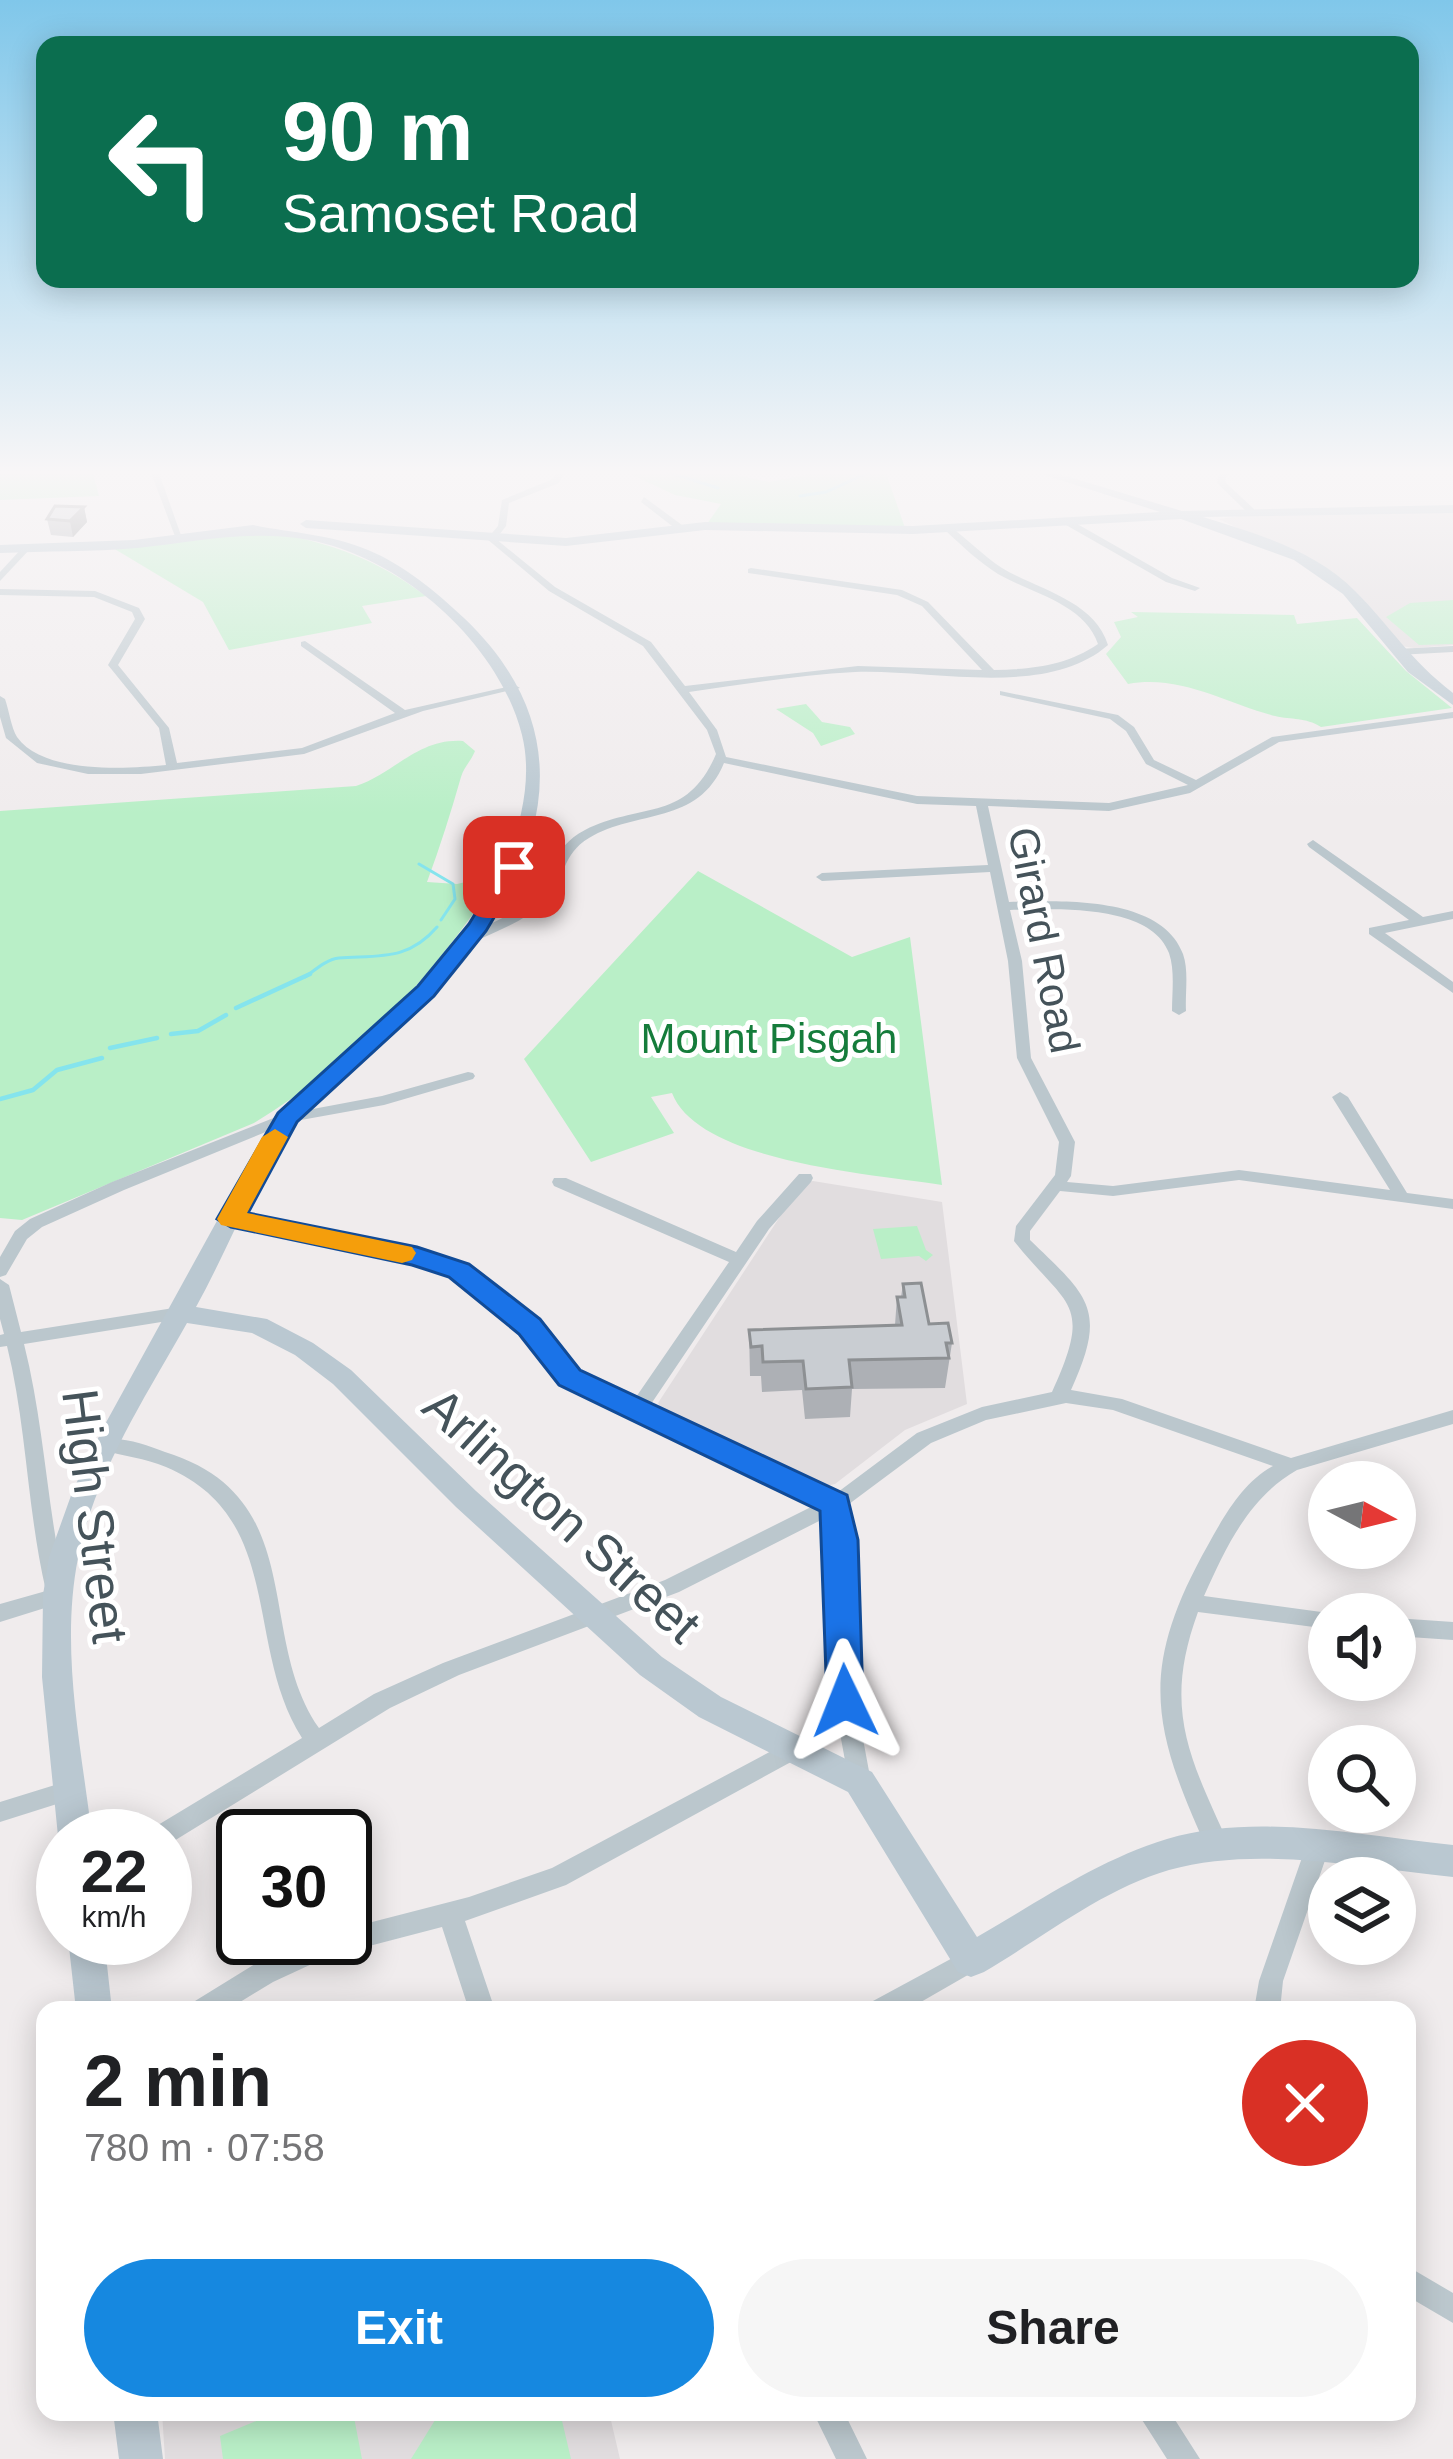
<!DOCTYPE html>
<meta charset="utf-8">
<style>
:root{--surface:#fff;--page:#f6f6f6;--text:#202124;--muted:#757577;--accent:#1688e0}
body{margin:0;font-family:Helvetica,sans-serif;background:var(--page);color:var(--text);height:100vh;display:flex;flex-direction:column;font-size:45px;white-space:nowrap}
*{box-sizing:border-box;margin:0}
p{font-size:39px;color:var(--muted)}
.icon{flex:none;width:66px;height:66px;fill:none;stroke:currentColor;stroke-width:2;stroke-linecap:round;stroke-linejoin:round}
.map{position:relative;flex:1;overflow:hidden}
.details{position:absolute;left:36px;top:2001px;width:1380px;height:420px;display:flex;flex-direction:column;background:var(--surface);border-radius:24px;box-shadow:0 6px 30px #0003}
.details>*{flex:none}
.guide{position:absolute;left:36px;top:36px;width:1383px;height:252px;border-radius:24px;box-shadow:0 6px 30px #0003;background:#0b6e4f;color:#fff;overflow:hidden}
.needle{width:78px;rotate:97deg}
.controls{position:absolute;left:1308px;top:1461px;display:grid;gap:24px}
.controls a{display:grid;place-items:center;width:108px;height:108px;border-radius:50%;background:var(--surface);box-shadow:0 6px 30px #0003;font-size:60px}
.speed{position:absolute;left:36px;top:1809px;display:flex;gap:24px;font-size:60px;font-weight:700;text-align:center}
.speed>*{display:grid;place-content:center;width:156px;height:156px;border-radius:50%;background:var(--surface);box-shadow:0 6px 30px #0003;line-height:1}
.speed small{font-size:30px;font-weight:400}
.speed .limit{border:6px solid #111;border-radius:18px;background:#fff;color:#111}
.pin{position:absolute;display:grid;place-items:center;width:102px;height:102px;color:#fff;margin:-51px;border-radius:24px;box-shadow:0 6px 18px #0006}
.me{position:absolute;width:132px;margin:-66px;rotate:358deg;stroke-linejoin:round;filter:drop-shadow(0 0 9px #0008)}
.turn{display:flex;align-items:center;gap:42px;height:252px;padding:0 48px;font-size:54px}
.turn .icon{width:156px;height:156px;stroke-width:2.5}
.turn b{display:block;font-size:84px;line-height:102px}
.round{display:grid;place-items:center;flex:none;width:126px;height:126px;border-radius:63px;background:var(--page)}
.overview{display:flex;align-items:center;justify-content:space-between;height:204px;padding:0 48px}
h1{font-size:72px;font-weight:700;line-height:90px}
.primary-button{display:flex;gap:24px;margin-top:auto;padding:24px 48px}
.primary-button a{flex:1;height:138px;border-radius:72px;background:var(--accent);color:#fff;font-size:48px;font-weight:700;line-height:138px;text-align:center}
.primary-button a+a{background:var(--page);color:var(--text)}
.map>svg:first-child{display:block}
.education{fill:#e1dddf}
.green{fill:#b9efc7}
.lines{fill:none;stroke-linecap:round;stroke-linejoin:round}
.stream-far1{stroke:#85e4ed;stroke-width:3}
.stream{stroke:#85e4ed;stroke-width:4.5}
.street{fill:#bbc7cd;fill-rule:evenodd}
.secondary{fill:#bac8d1;fill-rule:evenodd}
.wall{fill:#adb0b5}
.shaded-wall{fill:#8d9093}
.building{fill:#c9cdd2;stroke:#8d9093;stroke-width:3}
.route{fill:#1a73e8;stroke:#114b97;stroke-width:3}
.slow{fill:#f59e0b}
.labels{text-anchor:middle;dominant-baseline:central;stroke-width:10;stroke-linejoin:round;paint-order:stroke}
.street-label{font-size:42px;fill:#45535a;stroke:#fff}
.park-label{font-size:42px;fill:#157c3b;stroke:#fff}
.near-street-label{font-size:51px;fill:#45535a;stroke:#fff}
</style>
<div class="map">
<svg width="1453" height="2459" viewBox="0 0 1453 2459">
<rect width="100%" height="100%" fill="#f0eced"/>
<path class="education" d="M1453 512V645L1414 648 1401 646 1342 580 1219 519 1260 513Z
M813 1181 942 1202 967 1404 905 1430 835 1484 826 1486 664 1416 658 1403 802 1183Z
M162 2412H609L620 2459H165Z"/>
<path class="green" d="M0 470H92L99 496 0 500Z
M622 470H715L769 482 831 470H893L886 473 905 528 707 524 721 504 675 495Z
M273 532C336 545 374 558 426 596L362 606 372 623 229 650 203 602 113 548Z
M1453 600V644L1419 645 1386 617 1410 603Z
M1131 612 1294 615 1297 624 1357 618 1406 671 1452 708 1321 727C1305 717 1292 720 1275 716 1227 704 1181 674 1128 684L1106 654 1121 637 1114 622 1138 617Z
M806 704 822 722 850 727 855 734 821 746 813 733 776 709Z
M463 741 475 751C471 761 464 767 461 777 451 812 440 847 427 882L457 884 487 877 494 883C432 978 352 1064 254 1123L22 1220 0 1218V811L356 786C395 773 418 738 463 741Z
M698 871 852 957 910 937 942 1185C875 1174 699 1163 672 1093L651 1097 674 1133 591 1162 524 1059Z
M917 1226 926 1250 933 1255 926 1261 919 1256 881 1259 873 1229Z
M278 2412H353L362 2459H223L220 2436Z
M440 2412H560L571 2459H411Z"/>
<g class="lines">
<path class="stream-far1" d="M661 470 718 488
M800 496 826 492 874 470
M419 864 453 884 455 899 441 920
M305 977C315 970 327 959 339 958 379 955 408 961 437 927"/>
<path class="stream" d="M236 1008 310 974
M171 1034 198 1031 226 1015
M110 1048 157 1038
M0 1099 33 1090 57 1070 102 1058"/>
<path class="street" d="M150 470H158L183 541 176 539Z
M557 470H565L559 483 509 503 506 526 496 539 555 587 651 642 685 686 858 666 982 670 922 606 897 595 748 573V569L751 568 902 590 928 602 994 670C1032 669 1066 666 1098 644 1085 604 1031 593 998 574 979 562 962 546 946 531L945 529 949 526C967 538 983 556 1002 568 1038 590 1094 600 1108 645 1046 699 932 669 855 672 799 675 744 684 689 692L717 730 726 757 917 796 1109 803 1188 785 1146 764 1126 731 1110 719 1000 695V691L1118 715 1134 727 1154 760 1196 780 1272 737 1453 712V718L1279 742 1190 793 1109 811 988 806 1009 902C1059 901 1161 895 1183 954 1189 971 1185 993 1186 1011L1179 1015 1172 1011C1172 993 1175 970 1169 953 1150 903 1054 909 1010 910L1022 961 1031 1058 1075 1142 1071 1176 1067 1182 1113 1186 1239 1170 1390 1190 1332 1097 1340 1092 1348 1097 1407 1193 1453 1199V1209L1239 1180 1113 1196 1060 1191 1030 1231V1240C1089 1297 1108 1309 1071 1390L1122 1399 1291 1458 1453 1410V1424L1297 1470C1249 1497 1226 1547 1204 1596L1336 1614H1329V1629L1198 1612C1162 1710 1190 1758 1230 1847L1226 1855 1218 1858 1210 1855C1152 1729 1137 1671 1208 1545 1224 1516 1243 1482 1273 1466L1113 1410 1066 1403 986 1420 931 1443 845 1507 851 1540 856 1701 871 1782 868 1789 860 1792 852 1789 849 1782 834 1701 831 1540 827 1517 679 1592 459 1675 390 1708 169 1844 165 1845V1836H149L153 1828 302 1738C243 1645 286 1518 166 1467 145 1458 123 1456 102 1450L100 1445 102 1440C123 1436 146 1445 165 1452 311 1497 254 1635 319 1728L374 1694 443 1663 665 1580 817 1504 639 1418 629 1417 627 1412 564 1382 524 1331 453 1274 414 1261 231 1223 225 1222 223 1218 225 1214 231 1213 417 1250 465 1266 536 1323 576 1372 634 1400 729 1262 554 1186 552 1182 554 1178H566L736 1252 757 1221 799 1174H811L813 1178 811 1182 769 1229 649 1407 834 1495 917 1433 982 1407 1052 1392C1094 1300 1067 1308 1014 1241L1016 1226 1055 1175 1059 1142 1017 1058 1008 961 990 872 822 881 816 877 822 873 988 865 976 806 917 804 724 763C698 826 637 809 589 838 562 854 566 877 547 899 528 920 499 930 474 942H464L462 939C485 923 515 917 535 896 558 873 549 849 585 830 640 802 687 823 716 754L707 730 643 646 549 591 487 539 498 526 502 500 553 479Z
M1228 470H1237L1226 477 1225 482 1254 509V513H1248L1217 483 1219 474Z
M644 497 682 525V529H676L641 502Z
M1066 521H1072L1172 578 1200 588 1195 591 1166 582 1066 525Z
M23 547 30 549 0 581V572Z
M0 589 95 591 139 608 145 619 118 665 169 728 177 763 302 748 395 713 301 646V642L305 641 405 710 515 685 520 688 423 711 304 754 141 774H88L37 763 6 738 0 717V696L5 699C9 710 11 727 17 737 43 774 126 769 166 765L159 728 108 665 135 619 132 612 94 597 0 595Z
M1453 646V652L1397 655 1392 652 1397 649Z
M1313 840 1423 917 1453 911V919L1385 933 1453 982V993L1369 934V928L1409 920 1309 847 1307 844Z
M468 1072 473 1073 475 1076 473 1079 384 1105 290 1122 124 1190 42 1227 27 1239 6 1275 0 1277V1257L15 1231 30 1219 112 1182 281 1115 382 1096Z
M0 1279 9 1285 21 1332 180 1307 189 1313 180 1319 24 1344C45 1427 47 1513 67 1596L64 1602 0 1622V1604L46 1591C27 1510 27 1427 7 1346L0 1347V1335L4 1334 0 1319Z
M1395 1618 1453 1622V1640L1395 1636Z
M794 1739 802 1742 805 1749 802 1756 566 1885 465 1921 495 2010H469L442 1927 327 1957 273 1982 227 2010H191L195 2001 255 1964 315 1938H345V1929L469 1897 552 1868Z
M71 1780 79 1783 82 1790 79 1797 0 1822V1802Z
M1317 1838 1325 1841 1329 1849 1283 1981 1280 2010H1254L1259 1981 1305 1849 1309 1841Z
M971 1948 980 1952 983 1960 980 1968 907 2010H869L873 2001Z
M1407 2266 1453 2293V2323L1407 2296Z
M813 2412H844L867 2459H836Z
M1137 2412H1170L1200 2459H1167Z"/>
<path class="secondary" d="M1029 470H1046L1182 511 1453 505V513L1203 517C1255 533 1316 551 1355 591 1391 627 1410 660 1453 693V705L1408 672 1343 594 1294 560 1181 519 913 534 705 530 566 546 306 528 300 524 306 520 566 538 705 522 913 526 1160 512Z
M253 525C292 533 330 534 368 550 404 565 435 591 464 618 570 719 556 831 477 944 451 980 418 1015 383 1044 355 1067 324 1086 301 1115 256 1172 231 1244 196 1307L267 1319 313 1343 351 1370 476 1491 662 1657 721 1697 872 1772 977 1937C1038 1902 1098 1860 1167 1839 1257 1812 1361 1836 1453 1845V1877C1362 1868 1259 1845 1169 1870 1103 1889 1042 1938 984 1972L971 1977 958 1972 848 1792 699 1717 640 1675 456 1507 333 1384 295 1355 252 1333 187 1323C146 1396 94 1475 78 1558 60 1649 81 1745 92 1836H63V1847L58 1836 42 1677 43 1595 49 1557 73 1490 103 1428 262 1139C296 1088 336 1065 380 1026 422 988 464 943 491 893 515 847 535 787 522 735 499 643 401 557 309 540 251 529 195 542 137 548 92 552 45 551 0 553V545L134 540Z
M68 1938H104L112 2010H76Z
M113 2412H157L163 2459H119Z"/>
</g>
<path class="wall" d="M84 507 87 522 73 537 51 535 47 519Z
M903 1284 929 1324 952 1343 945 1388 852 1389 850 1417 805 1419 802 1390 762 1392 761 1376H750L749 1330 895 1325 897 1297H901Z"/>
<path class="shaded-wall" d="M84 507 87 522 73 537 70 521Z"/>
<path class="building" d="M55 506 84 507 70 521 47 519Z
M921 1283 929 1324 948 1323 952 1343H946L949 1358 849 1360 852 1387 806 1389 803 1361 763 1362 762 1346 751 1347 749 1330 902 1325 897 1297H905L903 1284Z"/>
<linearGradient id="sky" x2="0" y2="1"><stop stop-color="#80c7ea"/><stop offset="0.58" stop-color="#f8f6f7"/><stop offset="1" stop-color="#f8f6f7" stop-opacity="0"/></linearGradient>
<rect width="1453" height="814" fill="url(#sky)"/>
<path class="route" d="M514 861 524 867 486 931 434 996 297 1122 248 1213 417 1247 469 1264 540 1319 580 1370 847 1495 858 1540 863 1701 858 1712 845 1717 832 1712 827 1701 820 1511 559 1385 519 1334 449 1277 412 1265 231 1227 217 1219 278 1113 418 986 469 924 506 863Z"/>
<path class="slow" d="M275 1129 288 1137 247 1213 412 1247 416 1253 412 1260 402 1263 221 1225 217 1219 262 1137Z"/>
<g class="labels">
<g class="street-label">
<text transform="translate(1044 940) rotate(79)">Girard Road</text>
</g>
<g class="park-label">
<text x="769" y="1038">Mount Pisgah</text>
</g>
<g class="near-street-label">
<text transform="translate(562 1515) rotate(42)">Arlington Street</text>
<text transform="translate(95 1516) rotate(83)">High Street</text>
</g>
</g>
</svg>
<div class="controls">
<a><svg class="needle" viewBox="-14 -14 28 28"><path d="M0-13l5 13h-10z" fill="#e53935"/><path d="M0 13l5-13h-10z" fill="#757577"/></svg></a>
<a><svg class="icon" aria-label="sound" viewBox="0 0 24 24"><path d="M4 9h4l5-4v14l-5-4H4zM17 9q2 3 0 6"/></svg></a>
<a><svg class="icon" aria-label="search" viewBox="0 0 24 24"><circle cx="10" cy="10" r="6"/><path d="M15 15l6 6"/></svg></a>
<a><svg class="icon" aria-label="layers" viewBox="0 0 24 24"><path d="M12 4l9 5-9 5-9-5zM3 14l9 5 9-5"/></svg></a>
</div>
<div class="speed"><div>22<small>km/h</small></div><div class="limit">30</div></div>
<div class="pin" style="left:514px;top:867px;background:#d93025"><svg class="icon" aria-label="arrive" viewBox="0 0 24 24"><path d="M6 21V4h12l-3 4 3 4H6"/></svg></div>
<svg class="me" style="left:845px;top:1701px" viewBox="-20 -20 40 40"><path d="M0-17L14 15 0 8-14 15z" fill="#1a73e8" stroke="#fff" stroke-width="4"/></svg>
<div class="guide">
<div class="turn"><svg class="icon" aria-label="left" viewBox="0 0 24 24"><path d="M17 20v-9H6M10 6l-5 5 5 5"/></svg><div><b>90 m</b>Samoset Road</div></div>
</div>
<section class="details">
<div class="overview"><div><h1>2 min</h1><p>780 m · 07:58</p></div><a class="round" style="background:#d93025;color:#fff"><svg class="icon" aria-label="close" viewBox="0 0 24 24"><path d="M6 6l12 12M18 6L6 18"/></svg></a></div>
<div class="primary-button"><a>Exit</a><a>Share</a></div>
</section>
</div>
